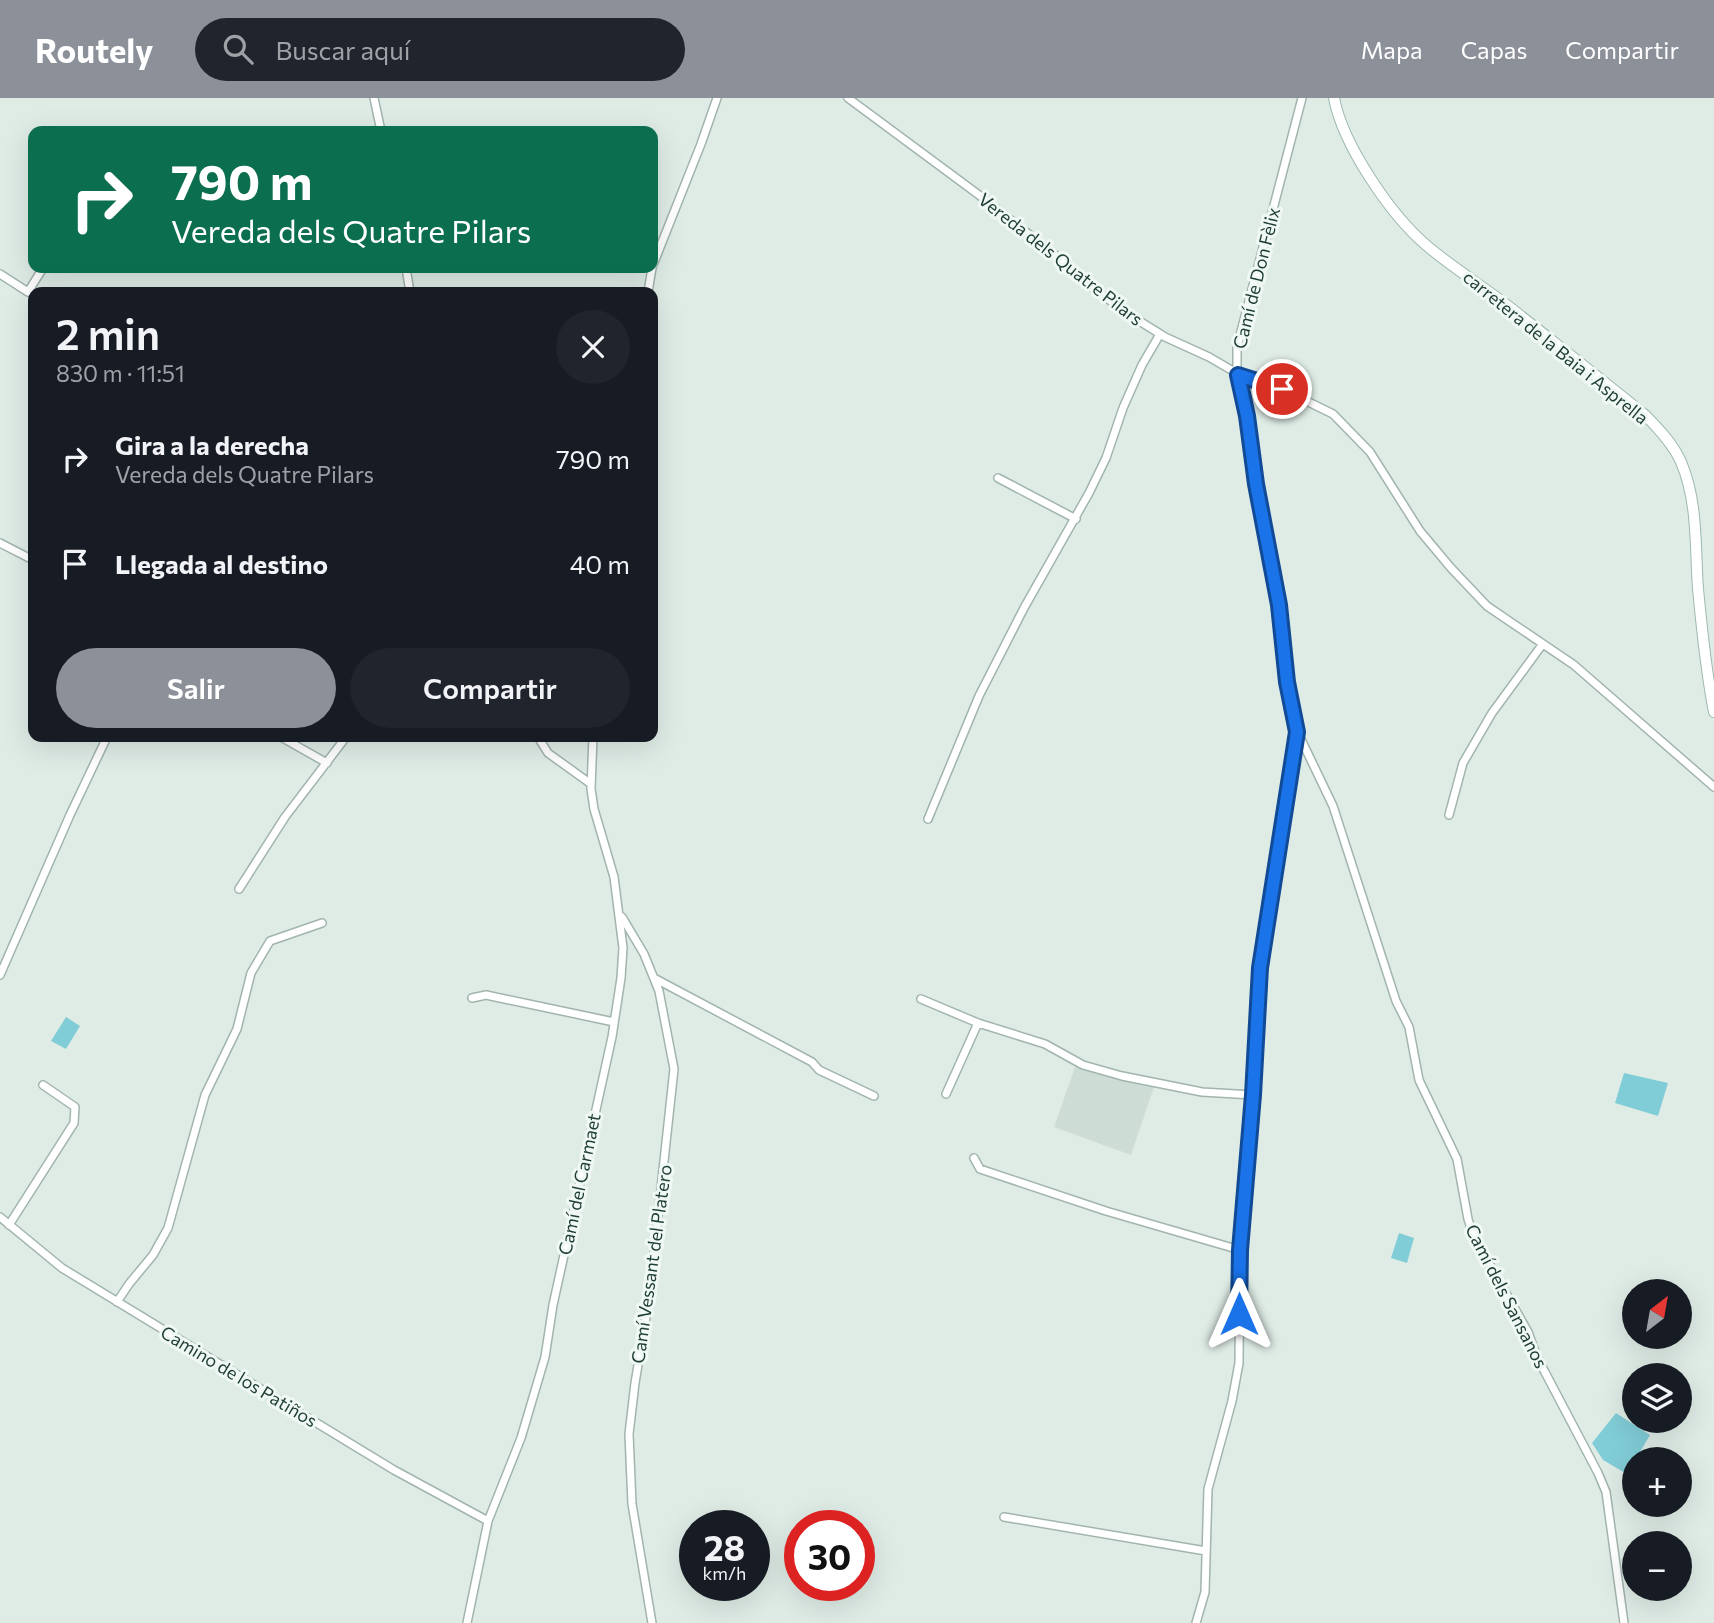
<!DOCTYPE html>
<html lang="es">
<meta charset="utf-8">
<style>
:root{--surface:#171b24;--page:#20242c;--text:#f1f3f6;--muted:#9ea1a6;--accent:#8c9099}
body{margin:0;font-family:Commissioner,sans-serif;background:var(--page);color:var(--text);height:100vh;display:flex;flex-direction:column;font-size:26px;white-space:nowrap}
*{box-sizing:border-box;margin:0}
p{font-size:23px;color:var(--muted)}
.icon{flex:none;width:38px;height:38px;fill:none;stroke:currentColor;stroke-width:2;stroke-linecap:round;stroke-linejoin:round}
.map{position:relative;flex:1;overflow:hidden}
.sheet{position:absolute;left:28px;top:189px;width:630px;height:455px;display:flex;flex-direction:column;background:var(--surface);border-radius:14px;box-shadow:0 7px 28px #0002}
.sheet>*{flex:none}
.guide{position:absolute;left:28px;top:28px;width:630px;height:147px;border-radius:14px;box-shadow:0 7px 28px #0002;background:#0b6e4f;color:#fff;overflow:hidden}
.needle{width:46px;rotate:31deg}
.controls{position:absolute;left:1622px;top:1181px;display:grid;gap:14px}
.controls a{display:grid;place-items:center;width:70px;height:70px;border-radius:50%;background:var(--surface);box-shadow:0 7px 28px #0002;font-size:35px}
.speed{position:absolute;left:679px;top:1412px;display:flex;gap:14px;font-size:35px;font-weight:700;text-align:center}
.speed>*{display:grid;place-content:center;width:91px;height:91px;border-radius:50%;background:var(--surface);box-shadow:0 7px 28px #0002;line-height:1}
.speed small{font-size:18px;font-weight:400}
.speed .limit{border:10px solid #d22;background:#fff;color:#111}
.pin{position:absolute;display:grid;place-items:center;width:60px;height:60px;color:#fff;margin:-30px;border:4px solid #fff;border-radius:50%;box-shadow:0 2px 7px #0007}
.me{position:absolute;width:77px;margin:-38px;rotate:0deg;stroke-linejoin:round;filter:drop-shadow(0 0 5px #0008)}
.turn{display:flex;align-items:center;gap:24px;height:147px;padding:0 28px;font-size:32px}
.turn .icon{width:91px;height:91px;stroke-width:2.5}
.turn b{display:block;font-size:49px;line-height:60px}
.round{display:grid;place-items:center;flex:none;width:74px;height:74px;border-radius:37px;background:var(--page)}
.headline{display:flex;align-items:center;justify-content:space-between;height:119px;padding:0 28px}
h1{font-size:42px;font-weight:600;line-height:52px}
.action{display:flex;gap:14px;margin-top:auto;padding:14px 28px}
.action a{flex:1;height:80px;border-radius:42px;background:var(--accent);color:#fff;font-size:28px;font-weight:600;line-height:80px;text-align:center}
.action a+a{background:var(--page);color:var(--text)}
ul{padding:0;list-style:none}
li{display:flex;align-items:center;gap:21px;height:105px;padding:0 28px}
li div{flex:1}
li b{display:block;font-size:26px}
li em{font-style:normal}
header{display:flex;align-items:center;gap:42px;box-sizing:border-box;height:98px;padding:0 35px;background:var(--accent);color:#fff}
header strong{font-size:33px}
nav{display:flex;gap:38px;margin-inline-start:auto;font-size:24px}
.search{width:490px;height:63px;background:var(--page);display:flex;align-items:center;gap:18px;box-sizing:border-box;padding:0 24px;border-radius:38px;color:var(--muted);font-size:26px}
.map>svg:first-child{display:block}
.built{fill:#cddcd4}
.water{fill:#81cdd7}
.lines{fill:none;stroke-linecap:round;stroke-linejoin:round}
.minor-casing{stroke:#a1b4ad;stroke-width:10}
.secondary-casing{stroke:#9cb9ae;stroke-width:12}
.minor{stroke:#fff;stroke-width:7}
.secondary{stroke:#fff;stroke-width:10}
.route-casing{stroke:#114b97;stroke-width:18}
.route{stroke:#1a73e8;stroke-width:12}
.labels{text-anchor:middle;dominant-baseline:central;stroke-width:6;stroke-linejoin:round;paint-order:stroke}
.street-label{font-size:18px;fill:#1e3d34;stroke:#f0f8f4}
</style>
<header>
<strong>Routely</strong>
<div class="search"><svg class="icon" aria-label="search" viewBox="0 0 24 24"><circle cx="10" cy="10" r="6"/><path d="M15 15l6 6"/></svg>Buscar aquí</div>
<nav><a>Mapa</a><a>Capas</a><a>Compartir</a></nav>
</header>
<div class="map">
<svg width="1714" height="1525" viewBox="0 0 1714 1525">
<rect width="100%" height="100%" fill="#dfece6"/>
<path class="built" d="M1075 969 1112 980 1154 989 1131 1057 1054 1029Z"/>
<path class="water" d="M66 919 80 928 66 951 51 943Z
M1624 975 1668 985 1658 1018 1615 1005Z
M1399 1135 1414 1140 1407 1165 1391 1160Z
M1616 1315 1650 1337 1627 1376 1603 1362 1592 1345Z"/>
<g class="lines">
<g class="minor-casing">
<path id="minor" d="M374 0 381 33
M848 0 979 97 1055 157 1094 191 1133 219 1165 239 1209 259 1245 280 1282 291 1333 316 1370 354 1420 433 1451 470 1487 508 1574 567 1714 689
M653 167 701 46 717 0
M406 170 410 194
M0 176 28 194 43 170
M648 194 652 170
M998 380 1076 421
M0 445 33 462
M1298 635 1333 708 1396 903 1409 929 1419 982 1457 1061 1468 1121 1474 1139 1528 1234 1537 1259 1598 1375 1606 1394 1624 1525
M281 639 327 665
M538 639 548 655 591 686
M1449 717 1463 665 1492 615 1542 547
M928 721 979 598 1024 510 1089 395 1106 360 1123 310 1142 267 1160 236
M239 791 285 719 346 639
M622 819 644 856 659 893 674 971 649 1201 635 1285 629 1336 632 1406 652 1525
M0 877 70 717 107 639
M654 880 812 964 819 972 874 998
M472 900 486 897 614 924
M921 901 978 925 1045 946 1083 967 1122 978 1202 994 1253 997
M946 996 978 925
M974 1060 980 1071 1106 1113 1240 1152
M0 1119 62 1170 394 1372 488 1423
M9 1127 74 1025 75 1009 43 987
M117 1204 129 1186 153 1157 168 1130 205 997 237 931 251 875 270 843 322 825
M1004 1419 1206 1453
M467 1525 488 1423 521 1340 545 1259 553 1207 612 939 621 880 623 850 614 779 594 711 591 691 593 639
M1196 1525 1205 1494 1208 1391 1232 1303 1239 1265 1240 1152 1253 997 1260 870 1297 634 1287 584 1279 507 1256 385 1247 318 1237 271V249L1302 0"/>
</g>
<g class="secondary-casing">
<path id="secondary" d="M1334 0C1343 47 1390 116 1426 147 1453 170 1484 189 1512 211 1556 246 1601 281 1645 317 1659 331 1673 346 1681 364 1698 403 1695 449 1698 491 1702 533 1706 574 1714 614"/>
</g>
<use href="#minor" class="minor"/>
<use href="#secondary" class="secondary"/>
</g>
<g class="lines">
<g class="route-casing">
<path id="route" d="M1239 1216 1240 1152 1253 997 1260 870 1297 634 1287 584 1279 507 1256 386 1247 318 1238 277 1282 291"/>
</g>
<use href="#route" class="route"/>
</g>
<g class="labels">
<g class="street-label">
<text transform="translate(1061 161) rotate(38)">Vereda dels Quatre Pilars</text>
<text transform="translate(1256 180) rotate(-76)">Camí de Don Fèlix</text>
<text transform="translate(1556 249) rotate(39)">carretera de la Baia i Asprella</text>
<text transform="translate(579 1086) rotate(-78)">Camí del Carmaet</text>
<text transform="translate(651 1166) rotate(-82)">Camí Vessant del Platero</text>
<text transform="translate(1507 1198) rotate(63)">Camí dels Sansanos</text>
<text transform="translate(239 1278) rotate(31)">Camino de los Patiños</text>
</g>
</g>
</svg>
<div class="controls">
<a><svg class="needle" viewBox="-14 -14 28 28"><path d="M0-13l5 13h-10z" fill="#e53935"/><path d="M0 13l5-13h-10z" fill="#9ea1a6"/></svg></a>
<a><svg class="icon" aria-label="layers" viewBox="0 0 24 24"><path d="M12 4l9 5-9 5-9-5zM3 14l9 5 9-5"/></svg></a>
<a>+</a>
<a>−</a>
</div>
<div class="speed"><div>28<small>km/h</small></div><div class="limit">30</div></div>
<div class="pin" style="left:1282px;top:291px;background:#d93025"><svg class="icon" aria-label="arrive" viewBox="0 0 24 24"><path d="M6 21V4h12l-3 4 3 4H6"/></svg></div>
<svg class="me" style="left:1239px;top:1216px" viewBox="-20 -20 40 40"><path d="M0-17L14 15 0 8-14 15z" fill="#1a73e8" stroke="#fff" stroke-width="4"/></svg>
<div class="guide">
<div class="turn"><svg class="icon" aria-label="right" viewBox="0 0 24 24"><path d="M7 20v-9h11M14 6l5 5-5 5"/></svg><div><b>790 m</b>Vereda dels Quatre Pilars</div></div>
</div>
<section class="sheet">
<div class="headline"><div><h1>2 min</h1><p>830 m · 11:51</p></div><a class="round"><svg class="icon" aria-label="close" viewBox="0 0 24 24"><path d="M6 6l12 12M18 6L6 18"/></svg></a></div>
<ul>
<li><svg class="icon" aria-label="right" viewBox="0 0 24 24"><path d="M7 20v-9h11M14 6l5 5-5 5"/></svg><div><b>Gira a la derecha</b><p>Vereda dels Quatre Pilars</p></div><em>790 m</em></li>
<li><svg class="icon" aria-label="arrive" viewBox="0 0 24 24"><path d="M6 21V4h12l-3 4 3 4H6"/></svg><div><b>Llegada al destino</b></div><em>40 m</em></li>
</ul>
<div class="action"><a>Salir</a><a>Compartir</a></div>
</section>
</div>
